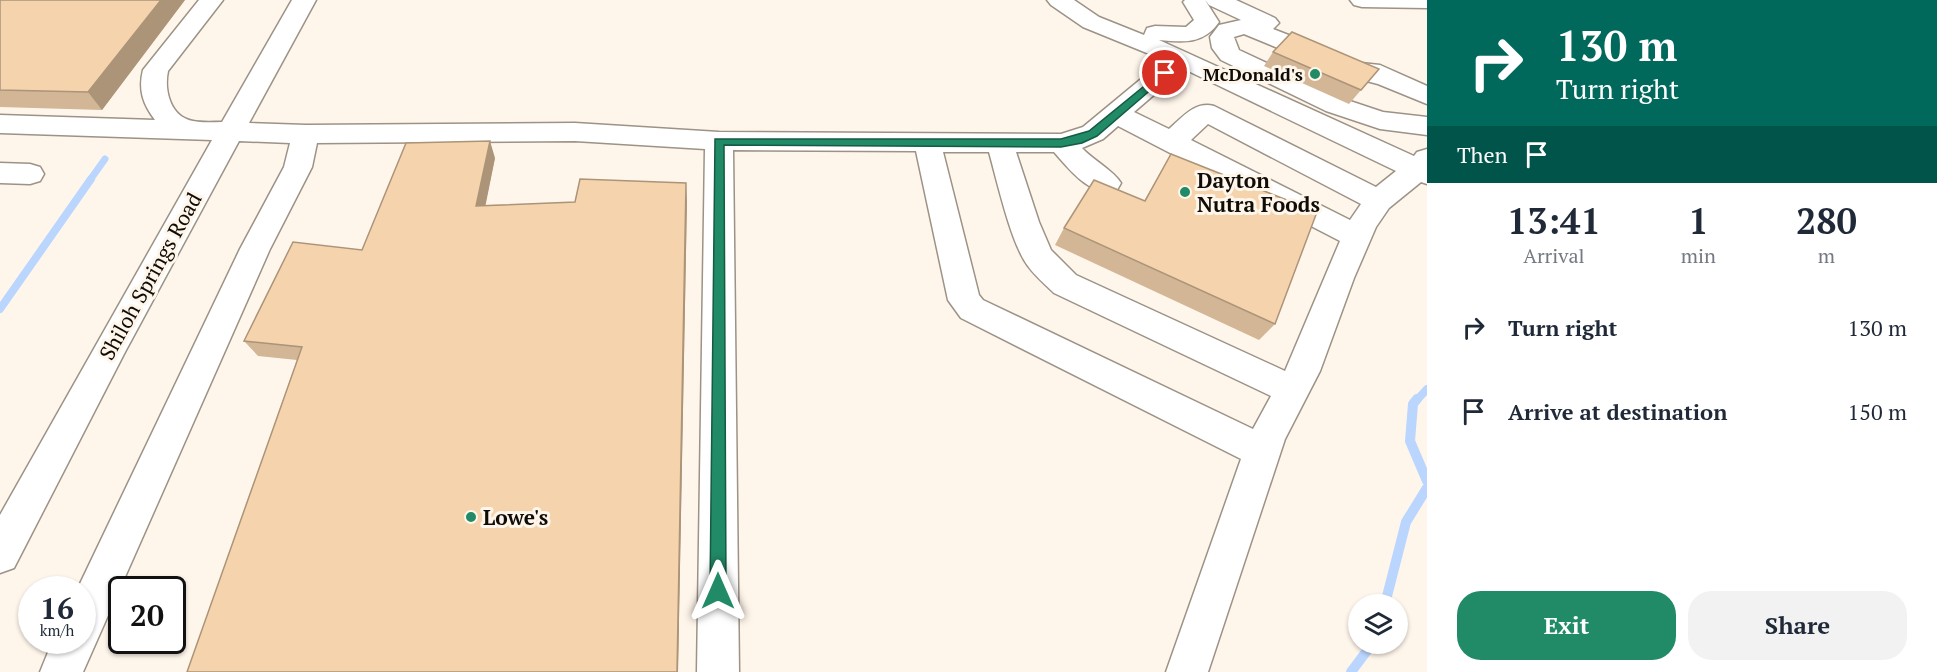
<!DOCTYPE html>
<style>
:root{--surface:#fff;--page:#f2f2f3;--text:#1f2937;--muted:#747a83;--accent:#218a66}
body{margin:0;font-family:"PT Serif",serif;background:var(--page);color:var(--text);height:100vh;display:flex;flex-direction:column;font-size:22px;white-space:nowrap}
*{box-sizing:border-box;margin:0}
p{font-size:20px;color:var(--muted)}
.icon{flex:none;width:33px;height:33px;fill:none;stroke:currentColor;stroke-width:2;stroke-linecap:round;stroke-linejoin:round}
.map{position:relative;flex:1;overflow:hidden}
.details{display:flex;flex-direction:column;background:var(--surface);width:510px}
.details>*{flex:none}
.banner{background:#00695c;color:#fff;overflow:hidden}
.buttons{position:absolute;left:1348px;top:594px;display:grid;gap:12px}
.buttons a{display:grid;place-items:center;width:60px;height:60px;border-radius:50%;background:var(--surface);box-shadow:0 2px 4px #0004;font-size:30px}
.speed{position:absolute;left:18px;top:576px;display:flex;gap:12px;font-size:30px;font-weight:700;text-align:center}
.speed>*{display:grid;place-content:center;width:78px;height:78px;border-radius:50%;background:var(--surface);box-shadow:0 2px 4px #0004;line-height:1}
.speed small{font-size:15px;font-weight:400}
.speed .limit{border:3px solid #111;border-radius:9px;background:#fff;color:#111}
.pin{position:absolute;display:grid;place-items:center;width:51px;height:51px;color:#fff;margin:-26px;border:3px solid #fff;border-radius:50%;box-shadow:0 2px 6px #0007}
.me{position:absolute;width:66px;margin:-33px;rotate:0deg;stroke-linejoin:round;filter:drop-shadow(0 0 4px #0008)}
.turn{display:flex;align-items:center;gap:21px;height:126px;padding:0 30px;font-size:27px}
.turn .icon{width:78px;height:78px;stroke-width:2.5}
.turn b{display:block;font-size:42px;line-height:51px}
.then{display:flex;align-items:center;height:57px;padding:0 30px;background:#0003;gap:12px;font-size:22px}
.eta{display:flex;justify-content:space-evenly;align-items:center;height:102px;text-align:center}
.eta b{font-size:36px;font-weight:600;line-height:42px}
.action{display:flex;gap:12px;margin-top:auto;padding:12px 30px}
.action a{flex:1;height:69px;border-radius:24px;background:var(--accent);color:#fff;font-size:24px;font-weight:600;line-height:69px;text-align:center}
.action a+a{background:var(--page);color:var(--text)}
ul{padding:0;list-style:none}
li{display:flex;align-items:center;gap:18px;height:84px;padding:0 30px}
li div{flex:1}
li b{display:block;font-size:22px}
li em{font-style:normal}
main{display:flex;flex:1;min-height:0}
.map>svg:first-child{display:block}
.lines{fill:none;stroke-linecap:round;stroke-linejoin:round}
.stream-far2{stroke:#bad6fe;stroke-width:7}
.stream-far1{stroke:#bad6fe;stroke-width:8}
.stream{stroke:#bad6fe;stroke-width:10}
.minor-casing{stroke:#9c9286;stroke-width:3}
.minor{fill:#fff;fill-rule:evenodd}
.wall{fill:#d3b695}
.shaded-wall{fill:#ac9479}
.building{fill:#f5d4ad;stroke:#ac9479;stroke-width:1.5}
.route{fill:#218a66;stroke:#155a42;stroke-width:1.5}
.poi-dot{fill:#218a66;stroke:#fff6eb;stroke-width:2}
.labels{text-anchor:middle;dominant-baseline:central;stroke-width:6;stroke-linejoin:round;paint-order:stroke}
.far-poi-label{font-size:18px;font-weight:bold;fill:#0f0b07;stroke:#fff6eb;text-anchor:end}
.poi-label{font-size:21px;font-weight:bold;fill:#0f0b07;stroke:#fff6eb;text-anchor:start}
.street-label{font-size:21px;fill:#0f0b07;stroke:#fff6eb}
</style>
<main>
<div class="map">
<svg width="1427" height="672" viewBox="0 0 1427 672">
<rect width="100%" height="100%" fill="#fff6eb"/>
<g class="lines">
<path class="stream-far2" d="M90 180 105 159"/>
<path class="stream-far1" d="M0 309 91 179
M1416 401 1427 389"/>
<path class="stream" d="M1417 399 1413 404 1410 441 1427 481
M1385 604 1406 522 1427 488
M1351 672 1372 644"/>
<g class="minor-casing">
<path id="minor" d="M199 0H223L168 71C164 90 170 117 193 121 202 123 213 122 222 122L292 0H316L249 123 306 125 575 123 719 132 1061 134 1083 127 1164 60 1083 27 1051 5 1047 0H1074L1099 17 1144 35 1147 28 1155 26 1186 27 1194 20 1183 2 1185 0H1205L1219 22C1203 45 1183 42 1159 40L1414 156 1417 152 1427 149V184L1421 182 1389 208 1376 227 1354 278 1320 371 1285 439 1208 672H1166L1241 459 961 318 948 300 916 151 733 150 739 672H697L705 149 575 141 317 143 312 167 270 249 83 672H40L53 640H82V590H77L240 249 284 167 290 143 239 141 125 352 14 568 0 573V515L212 140 0 133V115L155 120C143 104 138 90 143 70ZM1184 69 1396 171 1376 187 1214 106C1195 101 1183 117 1169 129L1134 112ZM1208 124 1361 204 1350 220 1191 140ZM1118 126 1340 241 1285 371 1076 275 1051 250 1039 222 1016 152H1054C1070 170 1091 198 1117 190L1121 183C1113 170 1093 160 1082 148L1103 139ZM943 152H989C997 180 1011 244 1028 266 1035 276 1045 284 1054 293L1271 396 1253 429 983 300 979 295Z
M1205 0H1236L1275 18 1279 23 1273 29 1361 63 1380 65 1427 86V104L1378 84 1343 75 1244 34 1234 37 1239 50 1344 99 1383 112 1427 117V135L1380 129 1326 111 1221 60 1212 48 1210 37 1219 25 1241 20 1209 5Z
M1350 0H1427V8L1362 7 1354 5Z
M0 163 30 164 40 167 44 174 40 181 30 184 0 183Z"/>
</g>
<use href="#minor" class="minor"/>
</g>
<path class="wall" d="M0 0H185L102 110 0 107Z
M1273 52 1379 69 1349 104 1264 66Z
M1171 154 1275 324 1259 340 1055 245 1064 228 1144 201Z
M495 158 485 205 687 200 678 672H187L297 360 258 356 244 341Z"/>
<path class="shaded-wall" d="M161 0H185L102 110 88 92Z
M490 141 495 158 482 223 476 206Z
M686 183 687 200 678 672H677Z"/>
<path class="building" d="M0 0H161L88 92 0 90Z
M1292 32 1379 69 1361 90 1273 52Z
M490 141 476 206 575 202 580 179 686 183 677 672H187L302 347 244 341 293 242 362 250 406 143Z
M1171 154 1317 212 1275 324 1064 228 1094 180 1145 201Z"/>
<path class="route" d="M1165 69 1168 70V75L1097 136 1082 143 1061 147 724 145 726 591 724 597 718 599 712 597 710 591 715 139H1061L1089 131Z"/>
<g class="poi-dot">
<circle cx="1315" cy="74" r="6"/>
<circle cx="1185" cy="192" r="6"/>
<circle cx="471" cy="517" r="6"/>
</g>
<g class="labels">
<g class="far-poi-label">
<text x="1303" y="74">McDonald's</text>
</g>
<g class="poi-label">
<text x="1197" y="180">Dayton<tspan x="1197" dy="24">Nutra Foods</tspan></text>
<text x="483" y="517">Lowe's</text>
</g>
<g class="street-label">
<text transform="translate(150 276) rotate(-61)">Shiloh Springs Road</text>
</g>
</g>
</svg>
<div class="buttons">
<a><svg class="icon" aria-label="layers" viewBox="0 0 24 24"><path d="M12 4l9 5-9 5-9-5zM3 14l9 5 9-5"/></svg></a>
</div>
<div class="speed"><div>16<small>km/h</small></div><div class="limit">20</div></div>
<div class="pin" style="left:1165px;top:73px;background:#d93025"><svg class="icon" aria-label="arrive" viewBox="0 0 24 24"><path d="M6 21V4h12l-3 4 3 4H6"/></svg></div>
<svg class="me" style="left:718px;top:591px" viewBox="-20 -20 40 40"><path d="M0-17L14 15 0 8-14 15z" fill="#218a66" stroke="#fff" stroke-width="4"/></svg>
</div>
<section class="details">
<div class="banner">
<div class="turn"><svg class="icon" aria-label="right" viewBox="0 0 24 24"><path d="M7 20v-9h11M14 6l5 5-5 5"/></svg><div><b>130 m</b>Turn right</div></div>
<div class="then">Then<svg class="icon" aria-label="arrive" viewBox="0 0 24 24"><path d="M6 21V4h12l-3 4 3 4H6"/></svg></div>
</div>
<div class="eta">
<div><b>13:41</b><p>Arrival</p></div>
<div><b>1</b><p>min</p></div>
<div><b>280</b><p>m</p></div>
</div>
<ul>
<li><svg class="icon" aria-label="right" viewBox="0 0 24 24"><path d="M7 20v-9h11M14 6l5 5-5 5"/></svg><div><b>Turn right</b></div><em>130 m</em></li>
<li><svg class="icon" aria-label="arrive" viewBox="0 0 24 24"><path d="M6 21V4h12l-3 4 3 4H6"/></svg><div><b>Arrive at destination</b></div><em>150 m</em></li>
</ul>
<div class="action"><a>Exit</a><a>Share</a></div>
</section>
</main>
